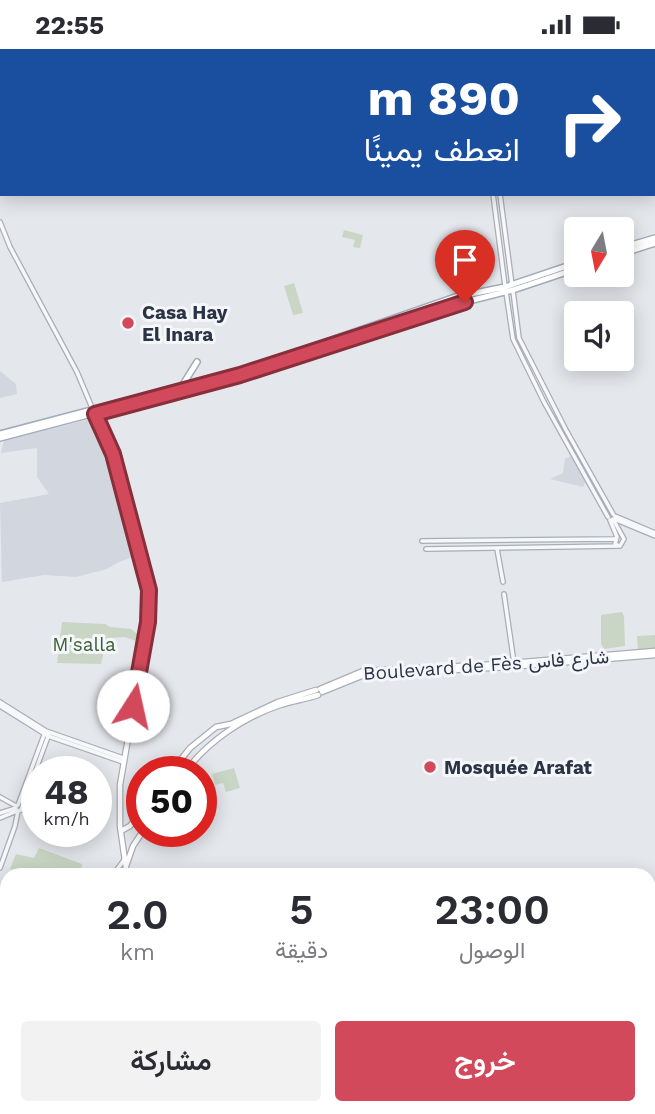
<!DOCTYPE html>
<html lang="ar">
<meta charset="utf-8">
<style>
:root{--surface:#fff;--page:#f2f2f3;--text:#2b2b33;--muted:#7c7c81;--accent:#d1495b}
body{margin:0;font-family:"Work Sans",Vazirmatn,sans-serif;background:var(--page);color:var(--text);direction:rtl;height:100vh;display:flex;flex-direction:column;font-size:26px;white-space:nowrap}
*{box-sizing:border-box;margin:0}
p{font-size:23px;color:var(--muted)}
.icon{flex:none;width:38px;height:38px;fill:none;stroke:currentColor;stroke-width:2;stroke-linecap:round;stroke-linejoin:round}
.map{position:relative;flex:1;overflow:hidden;direction:ltr}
.panel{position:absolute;left:0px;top:819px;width:656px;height:247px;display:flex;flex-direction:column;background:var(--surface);border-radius:21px 21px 0 0;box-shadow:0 4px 18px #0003;direction:rtl}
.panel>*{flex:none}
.top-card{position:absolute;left:0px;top:0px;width:656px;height:147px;box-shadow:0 4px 18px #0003;direction:rtl;background:#1a4fa0;color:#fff;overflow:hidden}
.needle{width:46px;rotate:190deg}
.controls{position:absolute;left:564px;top:168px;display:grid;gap:14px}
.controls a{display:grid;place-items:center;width:70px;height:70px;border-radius:7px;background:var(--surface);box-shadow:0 4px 18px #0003;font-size:35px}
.speed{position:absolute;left:21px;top:707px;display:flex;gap:14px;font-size:35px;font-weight:700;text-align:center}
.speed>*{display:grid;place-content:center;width:91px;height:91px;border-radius:50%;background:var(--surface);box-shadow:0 4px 18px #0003;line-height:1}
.speed small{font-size:18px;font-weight:400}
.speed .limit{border:10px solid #d22;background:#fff;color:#111}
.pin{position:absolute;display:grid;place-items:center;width:60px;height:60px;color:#fff;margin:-72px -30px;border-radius:50% 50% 50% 0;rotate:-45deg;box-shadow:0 0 7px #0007}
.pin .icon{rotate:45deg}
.me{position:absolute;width:77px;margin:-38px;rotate:10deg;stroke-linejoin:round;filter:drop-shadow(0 0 5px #0008)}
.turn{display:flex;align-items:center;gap:24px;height:147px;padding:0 21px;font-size:32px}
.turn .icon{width:91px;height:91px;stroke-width:2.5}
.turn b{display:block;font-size:49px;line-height:60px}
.eta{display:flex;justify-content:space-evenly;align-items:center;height:119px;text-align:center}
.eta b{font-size:42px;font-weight:600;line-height:49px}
.action{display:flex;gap:14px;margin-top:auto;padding:14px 21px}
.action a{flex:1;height:80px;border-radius:7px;background:var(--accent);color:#fff;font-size:28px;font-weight:600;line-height:80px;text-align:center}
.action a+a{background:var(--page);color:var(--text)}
.status{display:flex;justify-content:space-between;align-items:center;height:49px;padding:0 35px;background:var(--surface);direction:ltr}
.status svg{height:19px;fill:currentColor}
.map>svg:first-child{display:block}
.built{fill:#d2d6de}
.green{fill:#c9d6c5}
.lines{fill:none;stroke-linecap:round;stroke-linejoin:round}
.tertiary-casing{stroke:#a9aeb7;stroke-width:6}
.secondary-casing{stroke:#a9aeb7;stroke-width:7}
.primary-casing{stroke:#a3abb8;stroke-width:8}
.trunk-casing{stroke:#8b94a3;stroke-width:8}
.tertiary{stroke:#f7f8fa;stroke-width:3.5}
.secondary{stroke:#fff;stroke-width:4.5}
.primary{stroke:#fff;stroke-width:5}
.trunk{stroke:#fff;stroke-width:5}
.tertiary-bridge-casing{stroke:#a9aeb7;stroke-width:6;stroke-linecap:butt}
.tertiary-bridge{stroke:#f7f8fa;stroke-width:3.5}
.route-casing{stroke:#882f3b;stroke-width:18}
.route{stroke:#d1495b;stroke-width:12}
.poi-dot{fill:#d1495b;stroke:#f4f6f9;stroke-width:2.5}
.labels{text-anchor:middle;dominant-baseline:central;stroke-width:6;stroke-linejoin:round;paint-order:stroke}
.poi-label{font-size:19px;font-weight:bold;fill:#2b3445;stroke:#f4f6f9;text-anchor:start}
.park-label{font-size:19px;fill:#3f6138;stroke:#f4f6f9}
.street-label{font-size:19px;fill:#2b3445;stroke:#f4f6f9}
</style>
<div class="status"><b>22:55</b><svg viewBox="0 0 49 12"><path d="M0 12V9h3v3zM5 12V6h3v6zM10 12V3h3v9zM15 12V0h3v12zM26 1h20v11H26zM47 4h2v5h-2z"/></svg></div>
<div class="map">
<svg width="655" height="1065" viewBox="0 0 655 1065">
<rect width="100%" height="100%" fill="#e4e7ec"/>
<path class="built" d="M0 322 16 335 17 345 0 349Z
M95 369 112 409 138 506 119 513 107 520 76 528 44 526 2 533 0 454 49 445 37 428V399L1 404 4 391Z
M571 407 586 432 583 438 550 430 563 424 565 410Z"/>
<path class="green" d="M344 181 363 186 360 199 353 198 355 191 342 188Z
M294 234 303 264 293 266 284 237Z
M622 563 624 567 625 597 604 600 601 595V566Z
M62 573 105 575 110 578 131 580 143 589 142 594 125 588 107 589 101 615 57 614Z
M655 586V600L638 601 637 587Z
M234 719 240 739 226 743 223 734 215 736 212 725Z
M39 799 82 815 80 826H17L18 823 10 820 16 805 34 809Z"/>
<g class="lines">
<g class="tertiary-casing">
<path id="tertiary" d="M475 0V2
M483 0V2
M493 145 505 237
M500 145 512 236
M0 173 10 198 77 323 93 361
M513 242 519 289 566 381 613 465
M506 243 513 290 544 353 608 468
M615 467 655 484
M614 470 655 487
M610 471 617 488 615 495 620 497 624 490 613 470
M422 492 615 490
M426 500 619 497
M497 500 503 533
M504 545 514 614
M0 653 46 682 123 709
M0 657 48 687 123 713
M0 748 16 757
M18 756 44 686
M18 762 21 761 49 685
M0 764 16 759
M0 769 17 762
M0 819 15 777 18 762
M113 826 124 811
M0 885 7 887
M0 887 7 890"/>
</g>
<g class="secondary-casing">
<path id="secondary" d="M93 362 113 405 146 520 150 547 148 573 120 736V777L127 826
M320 640 363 622 500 615 655 602
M322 643 364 626 508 618 655 606
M171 723 190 699 216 678 231 675 278 653 316 641
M185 723C208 692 244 668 280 656 293 652 306 650 318 646
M121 782 130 777 142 761
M126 817 133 797 143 782
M649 833 655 836
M0 935 7 933
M0 939 7 937"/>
</g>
<g class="primary-casing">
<path id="primary" d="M621 199 655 189
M621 205 655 194
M182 337 197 313
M0 385 251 319 455 248 505 238 576 214
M0 389 240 326 465 253 513 241 576 220"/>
</g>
<g class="trunk-casing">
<path id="trunk" d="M649 1019 655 1018
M649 1023 655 1022
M142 1059 196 1061 224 1059
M0 1062 40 1059
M25 1065 102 1059"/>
</g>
<use href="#tertiary" class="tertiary"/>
<use href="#secondary" class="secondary"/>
<use href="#primary" class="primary"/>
<use href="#trunk" class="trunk"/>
<g class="tertiary-bridge-casing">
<path id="tertiary-bridge" d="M16 1065 18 1059
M20 1065 21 1059"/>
</g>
<use href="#tertiary-bridge" class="tertiary-bridge"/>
</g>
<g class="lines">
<g class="route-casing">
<path id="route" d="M133 657 148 573 149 541 113 405 95 365 240 326 465 253"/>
</g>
<use href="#route" class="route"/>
</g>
<g class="poi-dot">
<circle cx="128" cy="274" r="7"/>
<circle cx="430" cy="718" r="7"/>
</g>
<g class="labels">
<g class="poi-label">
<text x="142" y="263">Casa Hay<tspan x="142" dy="22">El Inara</tspan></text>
<text x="444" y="718">Mosquée Arafat</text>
</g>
<g class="park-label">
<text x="84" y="595">M'salla</text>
</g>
<g class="street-label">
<text transform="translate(486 616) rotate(-4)">Boulevard de Fès شارع فاس</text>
</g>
</g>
</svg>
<div class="controls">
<a><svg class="needle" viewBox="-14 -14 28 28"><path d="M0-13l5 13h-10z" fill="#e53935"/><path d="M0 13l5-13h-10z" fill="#7c7c81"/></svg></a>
<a><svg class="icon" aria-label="sound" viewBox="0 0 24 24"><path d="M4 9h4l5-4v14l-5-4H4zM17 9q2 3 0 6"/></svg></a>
</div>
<div class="speed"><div>48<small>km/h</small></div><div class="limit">50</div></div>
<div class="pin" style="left:465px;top:253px;background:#d93025"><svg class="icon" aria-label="arrive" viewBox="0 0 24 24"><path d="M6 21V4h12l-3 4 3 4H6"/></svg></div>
<svg class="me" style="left:133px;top:657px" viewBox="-20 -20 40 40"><circle r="19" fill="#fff"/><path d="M0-13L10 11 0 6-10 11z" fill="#d1495b"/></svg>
<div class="top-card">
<div class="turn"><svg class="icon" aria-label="right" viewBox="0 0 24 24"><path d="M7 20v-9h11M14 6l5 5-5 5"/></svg><div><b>890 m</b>انعطف يمينًا</div></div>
</div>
<section class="panel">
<div class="eta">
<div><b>23:00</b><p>الوصول</p></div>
<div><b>5</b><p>دقيقة</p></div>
<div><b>2.0</b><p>km</p></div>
</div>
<div class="action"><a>خروج</a><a>مشاركة</a></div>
</section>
</div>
